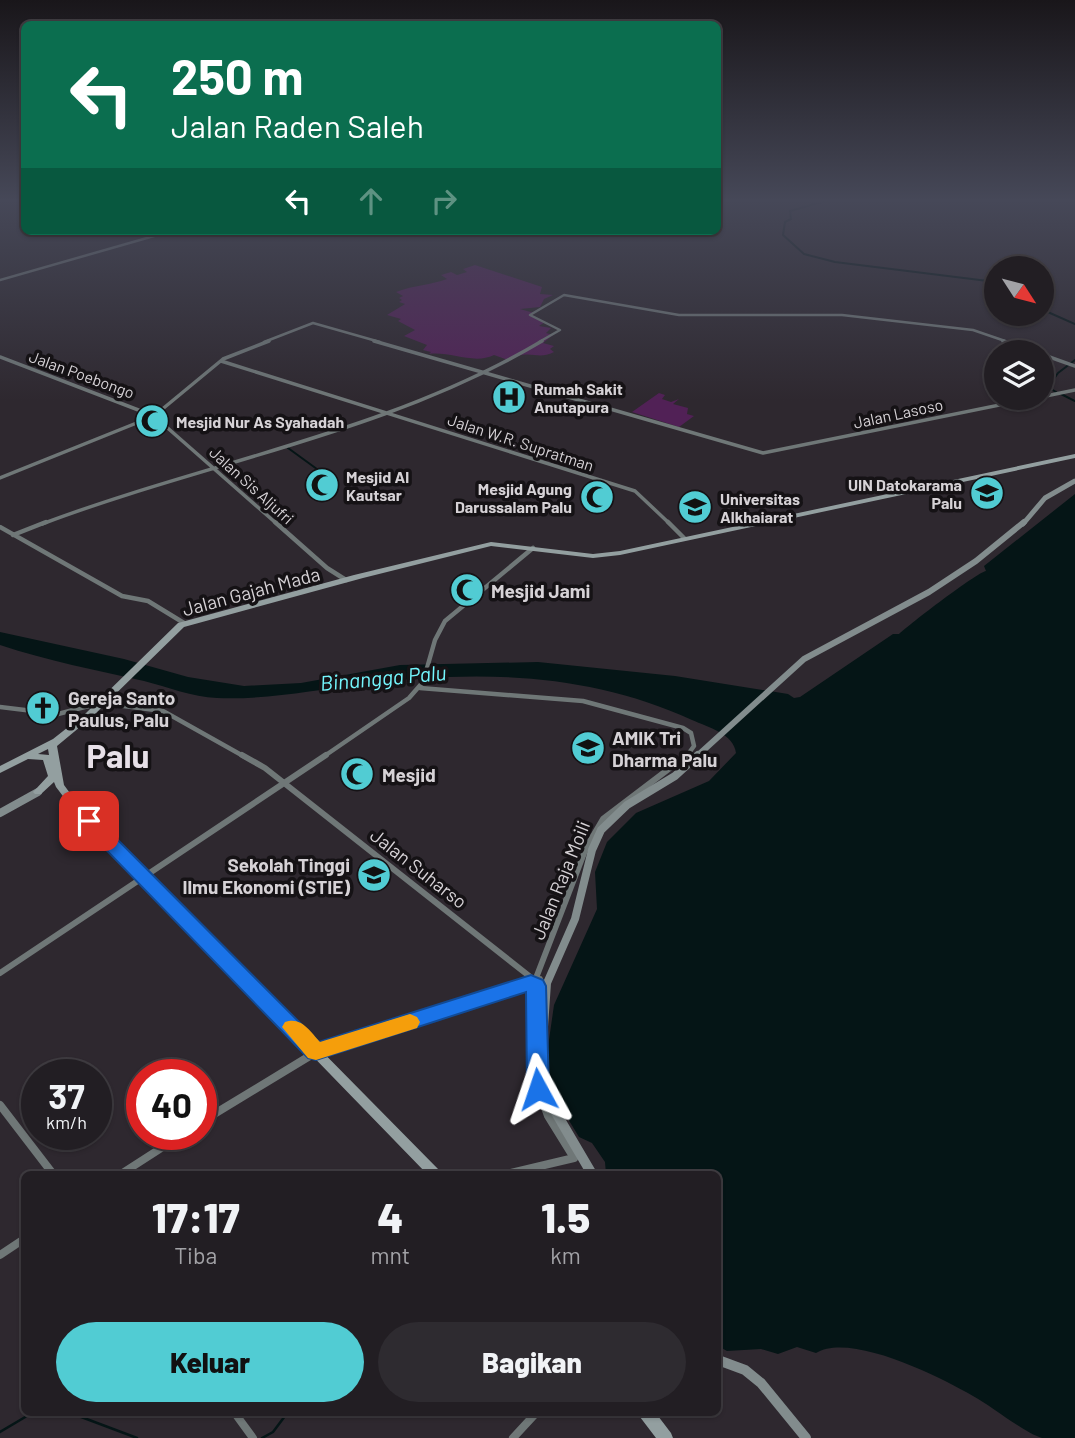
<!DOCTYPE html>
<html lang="id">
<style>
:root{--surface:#221e23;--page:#2e2b30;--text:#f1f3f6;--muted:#a2a2a6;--line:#3f3c41;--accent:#51ccd3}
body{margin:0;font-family:Barlow,sans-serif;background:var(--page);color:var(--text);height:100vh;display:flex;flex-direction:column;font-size:26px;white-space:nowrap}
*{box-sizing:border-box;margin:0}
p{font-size:23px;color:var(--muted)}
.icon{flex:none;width:38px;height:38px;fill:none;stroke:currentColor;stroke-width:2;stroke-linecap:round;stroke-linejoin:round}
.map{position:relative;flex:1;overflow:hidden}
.side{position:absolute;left:21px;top:1171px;width:700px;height:245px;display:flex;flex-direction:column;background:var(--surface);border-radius:10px;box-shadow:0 2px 5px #0004,0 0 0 2px var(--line)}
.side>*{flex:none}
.guide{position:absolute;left:21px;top:21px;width:700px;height:214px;border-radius:10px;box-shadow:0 2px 5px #0004,0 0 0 2px var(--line);background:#0b6e4f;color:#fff;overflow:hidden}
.needle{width:46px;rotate:126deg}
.tools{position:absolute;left:984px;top:256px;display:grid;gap:14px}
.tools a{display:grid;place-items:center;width:70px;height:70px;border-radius:50%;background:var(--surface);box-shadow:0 2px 5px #0004,0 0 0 2px var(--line);font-size:35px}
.speed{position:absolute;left:21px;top:1059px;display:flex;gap:14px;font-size:35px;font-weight:700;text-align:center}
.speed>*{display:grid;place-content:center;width:91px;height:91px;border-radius:50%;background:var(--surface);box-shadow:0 2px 5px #0004,0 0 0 2px var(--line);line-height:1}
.speed small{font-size:18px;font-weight:400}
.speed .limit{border:10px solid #d22;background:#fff;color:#111}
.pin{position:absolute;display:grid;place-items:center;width:60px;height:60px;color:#fff;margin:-30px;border-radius:14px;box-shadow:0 4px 10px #0006}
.me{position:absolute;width:77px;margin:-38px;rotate:355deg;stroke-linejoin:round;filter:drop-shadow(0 0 5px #0008)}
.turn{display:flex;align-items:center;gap:24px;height:147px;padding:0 35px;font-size:32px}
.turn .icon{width:91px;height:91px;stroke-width:2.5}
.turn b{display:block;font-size:49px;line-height:60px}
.lanes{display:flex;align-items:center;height:66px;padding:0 35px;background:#0003;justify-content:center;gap:35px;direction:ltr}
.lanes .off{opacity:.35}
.eta{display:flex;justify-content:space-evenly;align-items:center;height:119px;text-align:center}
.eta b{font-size:42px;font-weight:800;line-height:49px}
.action{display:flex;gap:14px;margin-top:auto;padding:14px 35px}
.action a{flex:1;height:80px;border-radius:42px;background:var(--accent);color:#111;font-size:28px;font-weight:800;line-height:80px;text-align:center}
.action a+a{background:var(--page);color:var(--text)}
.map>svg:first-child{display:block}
.green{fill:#512156}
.water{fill:#051516}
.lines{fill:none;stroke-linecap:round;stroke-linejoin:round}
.stream-far1{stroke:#051516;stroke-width:2}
.stream{stroke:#051516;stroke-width:2.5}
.secondary-far4{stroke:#6f7777;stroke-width:2.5}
.secondary-far3{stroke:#6f7777;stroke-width:3.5}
.secondary-far2{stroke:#6f7777;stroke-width:4.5}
.secondary-far1{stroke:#6f7777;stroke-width:6}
.secondary{stroke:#6f7777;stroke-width:8}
.primary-far3{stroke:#828c8d;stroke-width:5}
.primary-far2{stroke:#828c8d;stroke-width:6}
.primary-far1{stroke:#828c8d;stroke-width:8}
.primary{stroke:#828c8d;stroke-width:10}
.highway{fill:#939fa0;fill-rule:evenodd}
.route{fill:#1a73e8;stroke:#114b97;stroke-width:2}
.slow{fill:#f59e0b}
.labels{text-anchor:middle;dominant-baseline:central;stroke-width:7;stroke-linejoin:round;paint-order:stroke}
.far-street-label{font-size:16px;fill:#d6d2d6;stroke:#151215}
.far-poi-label{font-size:16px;font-weight:bold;fill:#d6d2d6;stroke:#151215;text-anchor:start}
.poi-label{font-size:19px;font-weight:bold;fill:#d6d2d6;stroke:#151215;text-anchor:start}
.street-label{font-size:19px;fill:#d6d2d6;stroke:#151215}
.water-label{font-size:21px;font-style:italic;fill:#74f6fd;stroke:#151215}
.town-label{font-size:33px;font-weight:bold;fill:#e7e0e8;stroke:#151215}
</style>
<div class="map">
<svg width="1075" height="1438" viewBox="0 0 1075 1438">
<rect width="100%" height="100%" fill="#2e282f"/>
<path class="green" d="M475 265 542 287 540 294 553 295 544 299 540 307 520 309 534 313 532 315 545 322 539 326 551 328 546 333 553 335 543 343 554 346 550 349 554 352C536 361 531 348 508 360L494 355C474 365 450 351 429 354L431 352 423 350 427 345 404 336 415 330 398 321 401 319 387 315 405 304 399 302 402 300 399 298 403 296 396 292C414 285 431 285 447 279L441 275 451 272 457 275 467 272 463 269Z
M659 393 665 395 662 399 671 402 679 399 673 404 688 408 687 414 694 416 679 427 632 412Z"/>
<path class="water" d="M1075 494V1438C1065 1438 1052 1438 1042 1438 1024 1433 992 1406 973 1396 940 1377 851 1332 816 1353L797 1347 778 1354 761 1349 727 1351 718 1346V1174H606L605 1162 592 1143 579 1137 551 1091 546 1061 554 1005 597 909 595 872 607 842 636 813 709 781 736 753C734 734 708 727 692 720 588 672 477 670 364 684 315 690 267 700 217 698 192 697 168 687 144 681 96 670 48 661 0 645V632L124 659 188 677 244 686 301 683 400 665 538 662 675 676 788 694 794 698 800 697 893 634H899C910 624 976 573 986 571L984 566Z"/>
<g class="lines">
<path class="stream-far1" d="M829 200 790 211 791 219 785 222 783 235 804 254 835 262 996 282
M1041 309 1075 324
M1056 392 1048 387 1058 373 1075 360
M1061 394 1075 401
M288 448 321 472"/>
<path class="stream" d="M68 1412 137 1438
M0 1432 32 1413 40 1412
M262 1438 273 1432 288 1412"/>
<path class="secondary-far4" d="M0 280 161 234
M264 342 313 323 380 342
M539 342 560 330 530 315 564 295 679 315H842L973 330 1008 342"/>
<path class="secondary-far3" d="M374 341 763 453 1039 397
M1003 341 1035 352
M1041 354 1075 366
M0 357 154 416 277 524
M221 361 635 491 670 524
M1041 397 1075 390
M0 478 154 416 223 359 269 341
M42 524C209 461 387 433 542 341"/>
<path class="secondary-far2" d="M275 522 327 568 346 580
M668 522 684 538
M0 527 122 596 148 601 184 623
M13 535 46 522
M420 688 583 701 683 728 691 733 694 746 686 757
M0 707 58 714 100 703 163 711 245 757
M323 757 409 698 423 682 435 640 445 621 533 548"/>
<path class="secondary-far1" d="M242 755 265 768 533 979
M0 973 326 755
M536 978 586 848 603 819 687 755
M533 979H540L541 984H532Z
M536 986 537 1056
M310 1056 531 983"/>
<path class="secondary" d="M537 1054V1084
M0 1105 53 1174
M201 1122 313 1054
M121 1174 183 1134
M506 1174 574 1158 548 1116 540 1094
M0 1255 24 1239
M234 1412 253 1438
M513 1438 537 1412"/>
<path class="primary-far3" d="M1023 524 1045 498 1075 481"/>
<path class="primary-far2" d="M696 757 804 659 929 592 976 561 1024 522"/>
<path class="primary-far1" d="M0 813 38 792
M542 1056 547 983 575 919 592 850 601 830 627 805 675 776 698 755"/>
<path class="primary" d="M542 1054V1089L592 1174
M718 1360 745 1370 761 1383 806 1438"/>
<path class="highway" d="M1075 454V458L620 555 593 558 491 546 363 578 184 627 92 717 57 746 64 785 78 804 439 1170 441 1174H427L72 808 56 787 54 782 41 794H35L33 792 35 790 48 776 43 760 28 759 0 773V766L53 739 86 713 178 623 354 575 491 542 593 554 620 551ZM48 749 49 755 38 754Z
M638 1412H655L671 1433 673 1438H656L640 1417Z"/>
</g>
<linearGradient id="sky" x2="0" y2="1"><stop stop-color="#19161a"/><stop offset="0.5" stop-color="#464858"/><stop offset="1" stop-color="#464858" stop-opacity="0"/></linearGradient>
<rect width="1075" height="401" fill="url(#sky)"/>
<path class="route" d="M89 816 95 817 319 1042 531 975 543 980 546 986 549 1089 546 1095 538 1098 530 1095 527 1089 526 992 316 1060 308 1058 83 826 80 821Z"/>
<path class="slow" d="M410 1014 417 1017 420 1022 417 1028 316 1060 308 1058 282 1027 285 1022C301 1016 310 1031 320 1042Z"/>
<defs>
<g id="hospital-disc" transform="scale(1.75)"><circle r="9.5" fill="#51ccd3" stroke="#151215"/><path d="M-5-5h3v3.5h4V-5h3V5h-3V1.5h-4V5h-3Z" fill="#111"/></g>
<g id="mosque-disc" transform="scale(1.75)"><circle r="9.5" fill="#51ccd3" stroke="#151215"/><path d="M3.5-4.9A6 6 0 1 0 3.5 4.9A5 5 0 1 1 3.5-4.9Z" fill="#111"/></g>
<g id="university-disc" transform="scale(1.75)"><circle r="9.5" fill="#51ccd3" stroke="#151215"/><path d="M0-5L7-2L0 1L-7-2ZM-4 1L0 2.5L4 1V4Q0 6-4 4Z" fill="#111"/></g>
<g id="church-disc" transform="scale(1.75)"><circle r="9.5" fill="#51ccd3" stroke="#151215"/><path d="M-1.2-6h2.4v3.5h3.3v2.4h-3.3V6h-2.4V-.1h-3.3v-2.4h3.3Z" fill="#111"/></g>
</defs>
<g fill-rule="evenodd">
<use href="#hospital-disc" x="509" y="397"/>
<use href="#mosque-disc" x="152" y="421"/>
<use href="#mosque-disc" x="322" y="485"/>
<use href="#university-disc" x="987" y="493"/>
<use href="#mosque-disc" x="597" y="497"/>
<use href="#university-disc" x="695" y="507"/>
<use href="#mosque-disc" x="467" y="590"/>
<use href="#church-disc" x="43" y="708"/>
<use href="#university-disc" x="588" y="748"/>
<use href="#mosque-disc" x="357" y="774"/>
<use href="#university-disc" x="374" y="875"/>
</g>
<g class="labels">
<g class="far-street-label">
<text transform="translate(82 374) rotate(20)">Jalan Poebongo</text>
<text transform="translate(898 413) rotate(-12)">Jalan Lasoso</text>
<text transform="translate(521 442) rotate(18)">Jalan W.R. Supratman</text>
<text transform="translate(252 485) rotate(42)">Jalan Sis Aljufri</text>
</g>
<g class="far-poi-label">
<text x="534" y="388">Rumah Sakit<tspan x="534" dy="18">Anutapura</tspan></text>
<text x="176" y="421">Mesjid Nur As Syahadah</text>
<text x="346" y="476">Mesjid Al<tspan x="346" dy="18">Kautsar</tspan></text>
<text x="962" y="484" text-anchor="end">UIN Datokarama<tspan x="962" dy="18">Palu</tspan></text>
<text x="572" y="488" text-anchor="end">Mesjid Agung<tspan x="572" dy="18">Darussalam Palu</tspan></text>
<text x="720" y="498">Universitas<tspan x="720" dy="18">Alkhaiarat</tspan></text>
</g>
<g class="poi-label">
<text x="491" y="590">Mesjid Jami</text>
<text x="68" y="697">Gereja Santo<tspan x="68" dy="22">Paulus, Palu</tspan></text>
<text x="612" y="737">AMIK Tri<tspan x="612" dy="22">Dharma Palu</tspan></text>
<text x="382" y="774">Mesjid</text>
<text x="350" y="864" text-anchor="end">Sekolah Tinggi<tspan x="350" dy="22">Ilmu Ekonomi (STIE)</tspan></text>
</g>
<g class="street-label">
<text transform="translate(251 591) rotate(-15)">Jalan Gajah Mada</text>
<text transform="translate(419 868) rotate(38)">Jalan Suharso</text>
<text transform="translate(560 880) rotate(-68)">Jalan Raja Moili</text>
</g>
<g class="water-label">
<text transform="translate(383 677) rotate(-5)">Binangga Palu</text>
</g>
<g class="town-label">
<text x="118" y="755">Palu</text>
</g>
</g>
</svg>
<div class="tools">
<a><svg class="needle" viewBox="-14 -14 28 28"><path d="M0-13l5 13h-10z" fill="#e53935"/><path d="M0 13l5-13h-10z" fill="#a2a2a6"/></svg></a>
<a><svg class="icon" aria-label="layers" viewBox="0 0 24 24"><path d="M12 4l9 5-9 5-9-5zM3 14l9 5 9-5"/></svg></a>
</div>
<div class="speed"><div>37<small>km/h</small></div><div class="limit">40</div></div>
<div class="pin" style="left:89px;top:821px;background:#d93025"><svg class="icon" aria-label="arrive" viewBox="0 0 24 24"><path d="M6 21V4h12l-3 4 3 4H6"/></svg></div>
<svg class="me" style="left:538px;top:1089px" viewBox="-20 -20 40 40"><path d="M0-17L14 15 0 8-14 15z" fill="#1a73e8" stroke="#fff" stroke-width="4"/></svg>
<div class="guide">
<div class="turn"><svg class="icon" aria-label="left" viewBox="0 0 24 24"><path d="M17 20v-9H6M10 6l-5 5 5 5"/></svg><div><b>250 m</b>Jalan Raden Saleh</div></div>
<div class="lanes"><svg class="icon" aria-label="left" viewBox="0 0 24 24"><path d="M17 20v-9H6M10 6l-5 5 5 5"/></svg><svg class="icon off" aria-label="ahead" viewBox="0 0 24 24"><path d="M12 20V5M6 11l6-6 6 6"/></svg><svg class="icon off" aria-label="right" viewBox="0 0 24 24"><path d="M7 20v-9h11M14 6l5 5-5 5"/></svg></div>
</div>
<section class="side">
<div class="eta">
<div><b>17:17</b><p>Tiba</p></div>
<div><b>4</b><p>mnt</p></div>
<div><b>1.5</b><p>km</p></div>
</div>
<div class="action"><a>Keluar</a><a>Bagikan</a></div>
</section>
</div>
